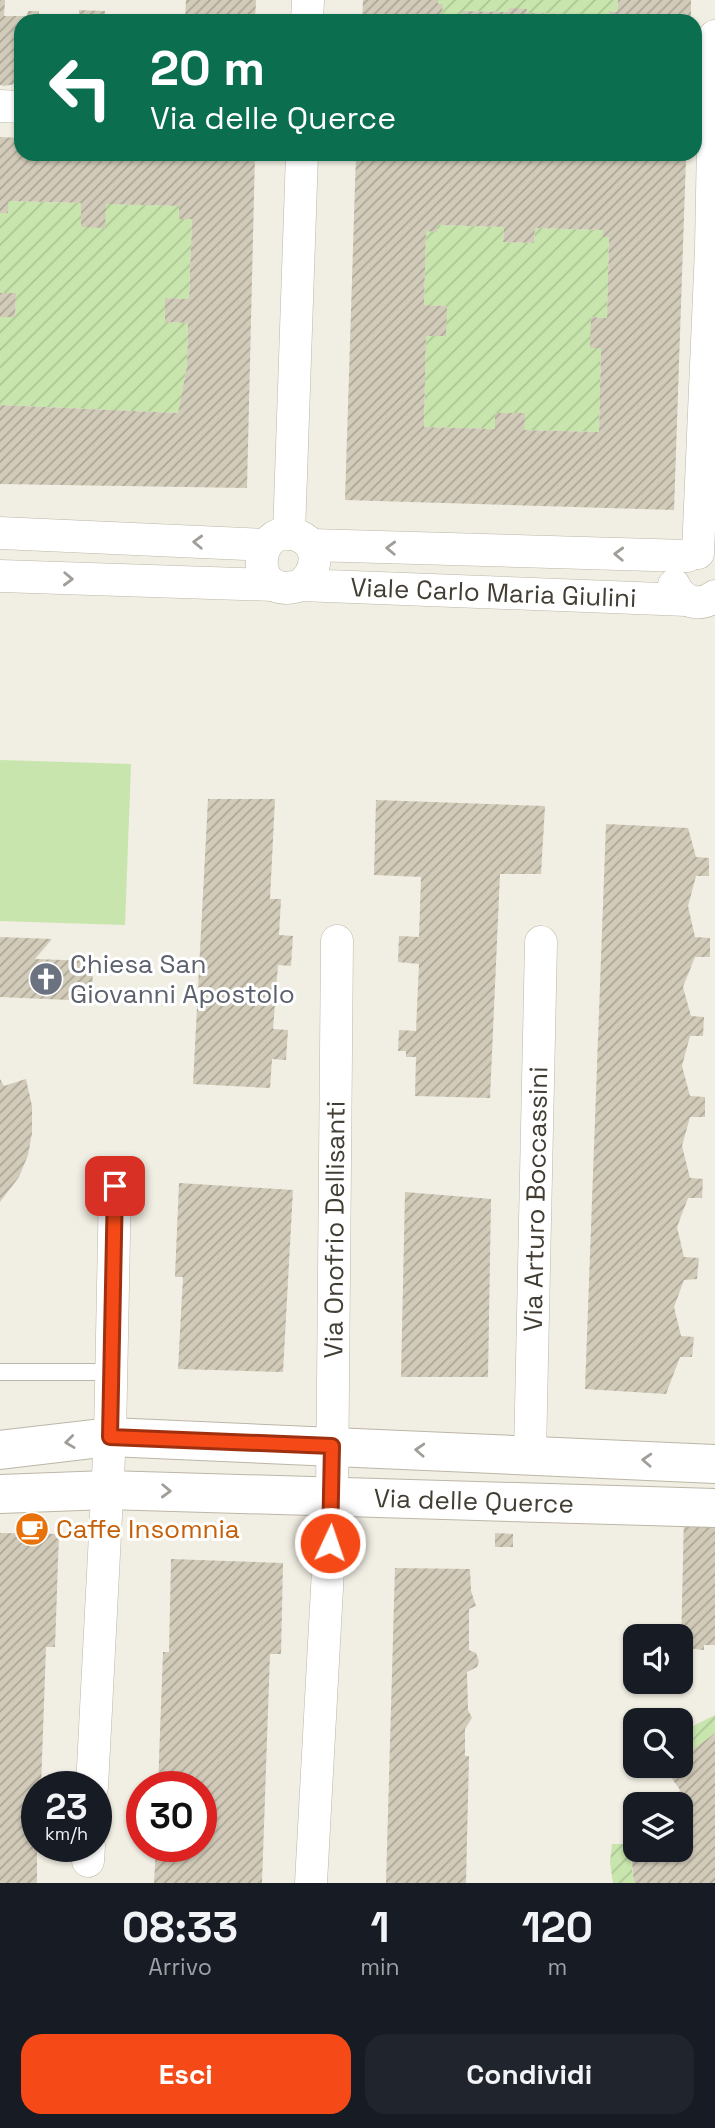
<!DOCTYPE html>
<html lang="it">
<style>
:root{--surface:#171b24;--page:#20242c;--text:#f1f3f6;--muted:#9ea1a6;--accent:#f54a17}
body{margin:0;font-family:"Space Grotesk",sans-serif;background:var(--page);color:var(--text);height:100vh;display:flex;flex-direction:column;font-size:26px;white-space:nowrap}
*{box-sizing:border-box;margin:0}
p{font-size:23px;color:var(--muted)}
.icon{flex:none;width:38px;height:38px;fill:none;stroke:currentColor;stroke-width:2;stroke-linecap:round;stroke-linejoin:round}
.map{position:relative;height:1883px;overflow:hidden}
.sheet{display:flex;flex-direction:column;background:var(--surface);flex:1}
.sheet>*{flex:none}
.banner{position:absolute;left:14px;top:14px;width:688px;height:147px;border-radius:21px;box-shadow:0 2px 5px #0004;background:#0b6e4f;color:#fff;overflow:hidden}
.buttons{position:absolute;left:623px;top:1624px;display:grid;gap:14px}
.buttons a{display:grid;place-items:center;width:70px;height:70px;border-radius:14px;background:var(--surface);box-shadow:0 2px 5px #0004;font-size:35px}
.speed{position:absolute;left:21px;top:1771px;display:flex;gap:14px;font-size:35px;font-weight:700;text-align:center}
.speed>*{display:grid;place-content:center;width:91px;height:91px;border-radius:50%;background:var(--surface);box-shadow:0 2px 5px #0004;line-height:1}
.speed small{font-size:18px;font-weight:400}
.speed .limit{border:10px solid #d22;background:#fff;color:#111}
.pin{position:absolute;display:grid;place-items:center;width:60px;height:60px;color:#fff;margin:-30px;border-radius:14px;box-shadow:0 4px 10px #0006}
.me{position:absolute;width:77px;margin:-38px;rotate:3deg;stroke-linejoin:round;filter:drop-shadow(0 0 5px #0008)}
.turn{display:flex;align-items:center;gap:24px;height:147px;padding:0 21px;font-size:32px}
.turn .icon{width:91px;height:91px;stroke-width:2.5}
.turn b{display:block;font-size:49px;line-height:60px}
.eta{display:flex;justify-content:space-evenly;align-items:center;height:119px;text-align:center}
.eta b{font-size:42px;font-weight:600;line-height:49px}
.cta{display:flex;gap:14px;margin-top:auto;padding:14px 21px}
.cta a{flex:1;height:80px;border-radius:21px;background:var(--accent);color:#fff;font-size:28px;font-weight:600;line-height:80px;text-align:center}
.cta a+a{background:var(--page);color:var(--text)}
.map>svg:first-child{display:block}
.garden{fill:url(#garden-furrows)}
.pitch{fill:#c7e5ac}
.building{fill:url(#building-hatch);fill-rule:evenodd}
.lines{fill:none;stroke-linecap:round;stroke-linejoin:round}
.service-casing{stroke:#bcb6a6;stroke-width:18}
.minor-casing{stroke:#bcb6a6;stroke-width:33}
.tertiary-casing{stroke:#bcb6a6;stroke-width:40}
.service{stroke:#fff;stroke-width:16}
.minor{stroke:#fff;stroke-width:32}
.tertiary{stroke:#fff;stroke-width:38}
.oneway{stroke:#a19e9a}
.route-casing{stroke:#9f300f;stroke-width:18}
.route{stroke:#f54a17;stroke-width:12}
.labels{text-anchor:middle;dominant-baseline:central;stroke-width:6;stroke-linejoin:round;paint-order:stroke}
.street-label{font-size:26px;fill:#433e34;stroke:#fff}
.worship-label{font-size:26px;fill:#5b616d;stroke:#fff;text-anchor:start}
.food-label{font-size:26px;fill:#c56008;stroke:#fff;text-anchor:start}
</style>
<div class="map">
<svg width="715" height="1883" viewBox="0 0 715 1883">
<defs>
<pattern id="garden-furrows" width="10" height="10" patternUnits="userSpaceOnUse" patternTransform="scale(1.75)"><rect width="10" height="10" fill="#c7e5ac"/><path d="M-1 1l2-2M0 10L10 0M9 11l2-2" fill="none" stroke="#acc695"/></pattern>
<pattern id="building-hatch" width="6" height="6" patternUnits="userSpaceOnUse" patternTransform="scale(1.75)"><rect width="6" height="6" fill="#d2cbb9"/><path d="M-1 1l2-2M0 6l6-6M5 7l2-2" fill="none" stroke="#aca697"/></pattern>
</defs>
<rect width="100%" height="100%" fill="#f1eee3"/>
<path class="garden" d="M438 0H618L617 12 609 11V15L527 13 509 8 508 12 463 11 462 16 442 15 443 5 438 4Z
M8 201 179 206V218L192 219 189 299 165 298V322L188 323 187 366 178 413 0 405V317H15L16 294 0 293V213Z
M437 225 504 227 503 242 534 243 535 228 603 230V237H609L607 318 591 317V348H601L599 432 524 430V413H495V429L424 427 426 336 447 306 424 305 426 231H437Z
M715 1715V1738L706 1741 681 1758V1732Z
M612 1844H632L631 1860 634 1883H613L610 1862Z"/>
<path class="pitch" d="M0 760 131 764 125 925 0 921Z"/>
<path class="building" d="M0 0H5L4 16H27L28 11H39V17H79V10L105 11V17L185 19 186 0H256L255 21H21V83L4 86 0 85Z
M363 0H438V4H443L442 15 462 16V11L508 12 509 8 527 9V13L609 15V11L617 12 618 0H691V21H362Z
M0 137 21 138V154H255L247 488 0 484V405L178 413 187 366 188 323 165 322V298L189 299 192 219H179V206L106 204 105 228 81 227V203L8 201V213H0Z
M356 154H539L686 158 674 510 345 500ZM437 225 504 227 503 242 534 243 535 228 603 230V237H609L607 318 591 317 590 348H601L599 432 524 430 525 413H495V429L424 427 426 336H446L447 306 424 305 426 231 437 232Z
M0 293H16L15 317H0Z
M208 799H275L270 899H281L279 935 293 936 291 966 278 965 273 1029 288 1030 286 1060 272 1059 270 1088 193 1084Z
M376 800 545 806 541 874H500L490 1098 415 1096 416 1057H406V1051H398L399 1030 416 1031 419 964 398 962 399 936 419 937 421 877 374 875Z
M606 824 688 828 696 857 709 858V876H696L688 906 695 937 710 938V957H695L683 987 691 1016 704 1017 703 1036H690L682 1066 690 1096 705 1097V1117H690L682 1146 690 1178 703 1179 702 1198H688L677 1227 684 1257 699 1258 697 1279 684 1280 674 1307 681 1336 694 1337 692 1357H680L666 1394 585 1389Z
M0 937 52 939 35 959 93 961 92 1001 0 997Z
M0 1079 4 1086 26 1079 32 1106V1133L28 1155 19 1177 0 1202Z
M179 1183 293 1190 283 1372 178 1369 183 1277H175Z
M405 1192 491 1199 488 1377H401Z
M684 1514 715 1515V1645H704V1650L681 1648Z
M0 1533 59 1534 55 1647H46L41 1787H37V1883H0Z
M495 1533 513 1534V1547H495Z
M171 1559 283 1563 281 1654H270L262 1883H154L156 1846H201V1787H158L163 1652H169Z
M395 1568 470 1569 471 1591 476 1606 469 1609V1650L476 1653 479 1661 477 1667 467 1672 468 1710 472 1718 465 1729V1756H469L466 1883H386Z
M715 1733V1883H634L630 1843 635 1842V1850H681V1804H674L680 1790 666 1770 672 1766H681V1759Z"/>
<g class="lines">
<g class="service-casing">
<path id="service" d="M0 1372H111"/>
</g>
<g class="minor-casing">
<g id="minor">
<path d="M307 21 308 0"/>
<path d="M0 106 21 107"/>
<path d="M0 533 266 545"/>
<path d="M289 534 302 154"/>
<path d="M311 545 687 556"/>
<path d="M698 553 711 248 715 36"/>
<path d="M0 576 274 585"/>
<path id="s1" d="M301 585C317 572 322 546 299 536 253 518 245 604 301 585L687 600"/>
<path d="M674 585C682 602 699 608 715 596"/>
<path id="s2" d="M530 1455 541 942"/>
<path d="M92 1787 110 1437 115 1186"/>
<path d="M88 1861 89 1846"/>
<path id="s3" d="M311 1883 332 1496 337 941"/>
</g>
</g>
<g class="tertiary-casing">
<g id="tertiary">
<path d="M0 1450 110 1437 715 1464"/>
<path id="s4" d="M0 1494 107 1490 715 1508"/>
</g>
</g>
<use href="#service" class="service"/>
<use href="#minor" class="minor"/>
<use href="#tertiary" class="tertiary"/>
</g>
<defs><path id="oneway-chevron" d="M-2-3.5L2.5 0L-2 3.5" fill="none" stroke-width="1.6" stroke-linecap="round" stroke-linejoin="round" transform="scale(1.75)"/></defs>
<g class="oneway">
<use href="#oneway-chevron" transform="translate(198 542) rotate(-178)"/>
<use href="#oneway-chevron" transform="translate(391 548) rotate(-178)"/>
<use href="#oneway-chevron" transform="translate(619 554) rotate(-178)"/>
<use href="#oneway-chevron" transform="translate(68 579) rotate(2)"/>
<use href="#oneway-chevron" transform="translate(70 1442) rotate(173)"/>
<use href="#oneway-chevron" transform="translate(420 1450) rotate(-177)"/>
<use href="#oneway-chevron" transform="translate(647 1460) rotate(-177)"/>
<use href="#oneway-chevron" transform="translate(166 1491) rotate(2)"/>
</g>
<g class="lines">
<g class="route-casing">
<path id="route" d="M115 1186 110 1437 332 1446 330 1543"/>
</g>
<use href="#route" class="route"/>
</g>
<defs>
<g id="church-disc" transform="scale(1.75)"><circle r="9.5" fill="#6b7280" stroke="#fff"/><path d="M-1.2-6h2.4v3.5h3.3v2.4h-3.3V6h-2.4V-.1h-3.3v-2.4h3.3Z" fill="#fff"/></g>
<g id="cafe-disc" transform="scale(1.75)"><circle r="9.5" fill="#e8710a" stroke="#fff"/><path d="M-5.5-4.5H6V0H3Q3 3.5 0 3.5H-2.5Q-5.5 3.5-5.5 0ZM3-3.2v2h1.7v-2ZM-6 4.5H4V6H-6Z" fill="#fff"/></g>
</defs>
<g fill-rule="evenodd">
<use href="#church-disc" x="46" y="979"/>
<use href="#cafe-disc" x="32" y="1529"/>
</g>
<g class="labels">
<g class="street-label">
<text stroke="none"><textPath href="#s1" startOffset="362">Viale Carlo Maria Giulini</textPath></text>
<text stroke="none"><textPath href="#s2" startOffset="256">Via Arturo Boccassini</textPath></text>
<text stroke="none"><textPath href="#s3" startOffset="654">Via Onofrio Dellisanti</textPath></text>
<text stroke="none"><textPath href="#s4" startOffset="474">Via delle Querce</textPath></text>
</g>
<g class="worship-label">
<text x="70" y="964">Chiesa San<tspan x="70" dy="30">Giovanni Apostolo</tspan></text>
</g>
<g class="food-label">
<text x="56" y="1529">Caffe Insomnia</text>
</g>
</g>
</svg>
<div class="buttons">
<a><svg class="icon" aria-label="sound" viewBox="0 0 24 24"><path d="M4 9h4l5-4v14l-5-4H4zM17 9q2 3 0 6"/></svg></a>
<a><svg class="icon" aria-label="search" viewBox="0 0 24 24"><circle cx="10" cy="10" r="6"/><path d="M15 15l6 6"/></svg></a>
<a><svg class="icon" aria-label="layers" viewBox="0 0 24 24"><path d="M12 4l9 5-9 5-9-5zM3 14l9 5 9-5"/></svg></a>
</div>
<div class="speed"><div>23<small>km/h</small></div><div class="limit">30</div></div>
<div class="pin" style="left:115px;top:1186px;background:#d93025"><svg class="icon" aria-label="arrive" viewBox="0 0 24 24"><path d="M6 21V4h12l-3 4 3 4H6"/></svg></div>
<svg class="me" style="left:330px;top:1543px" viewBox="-20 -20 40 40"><circle r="17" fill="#f54a17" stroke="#fff" stroke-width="3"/><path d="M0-11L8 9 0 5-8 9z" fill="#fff"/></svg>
<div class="banner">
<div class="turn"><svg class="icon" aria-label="left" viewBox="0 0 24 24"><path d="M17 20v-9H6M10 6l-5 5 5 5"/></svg><div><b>20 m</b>Via delle Querce</div></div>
</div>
</div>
<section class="sheet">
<div class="eta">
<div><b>08:33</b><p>Arrivo</p></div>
<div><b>1</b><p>min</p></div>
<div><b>120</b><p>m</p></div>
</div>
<div class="cta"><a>Esci</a><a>Condividi</a></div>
</section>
